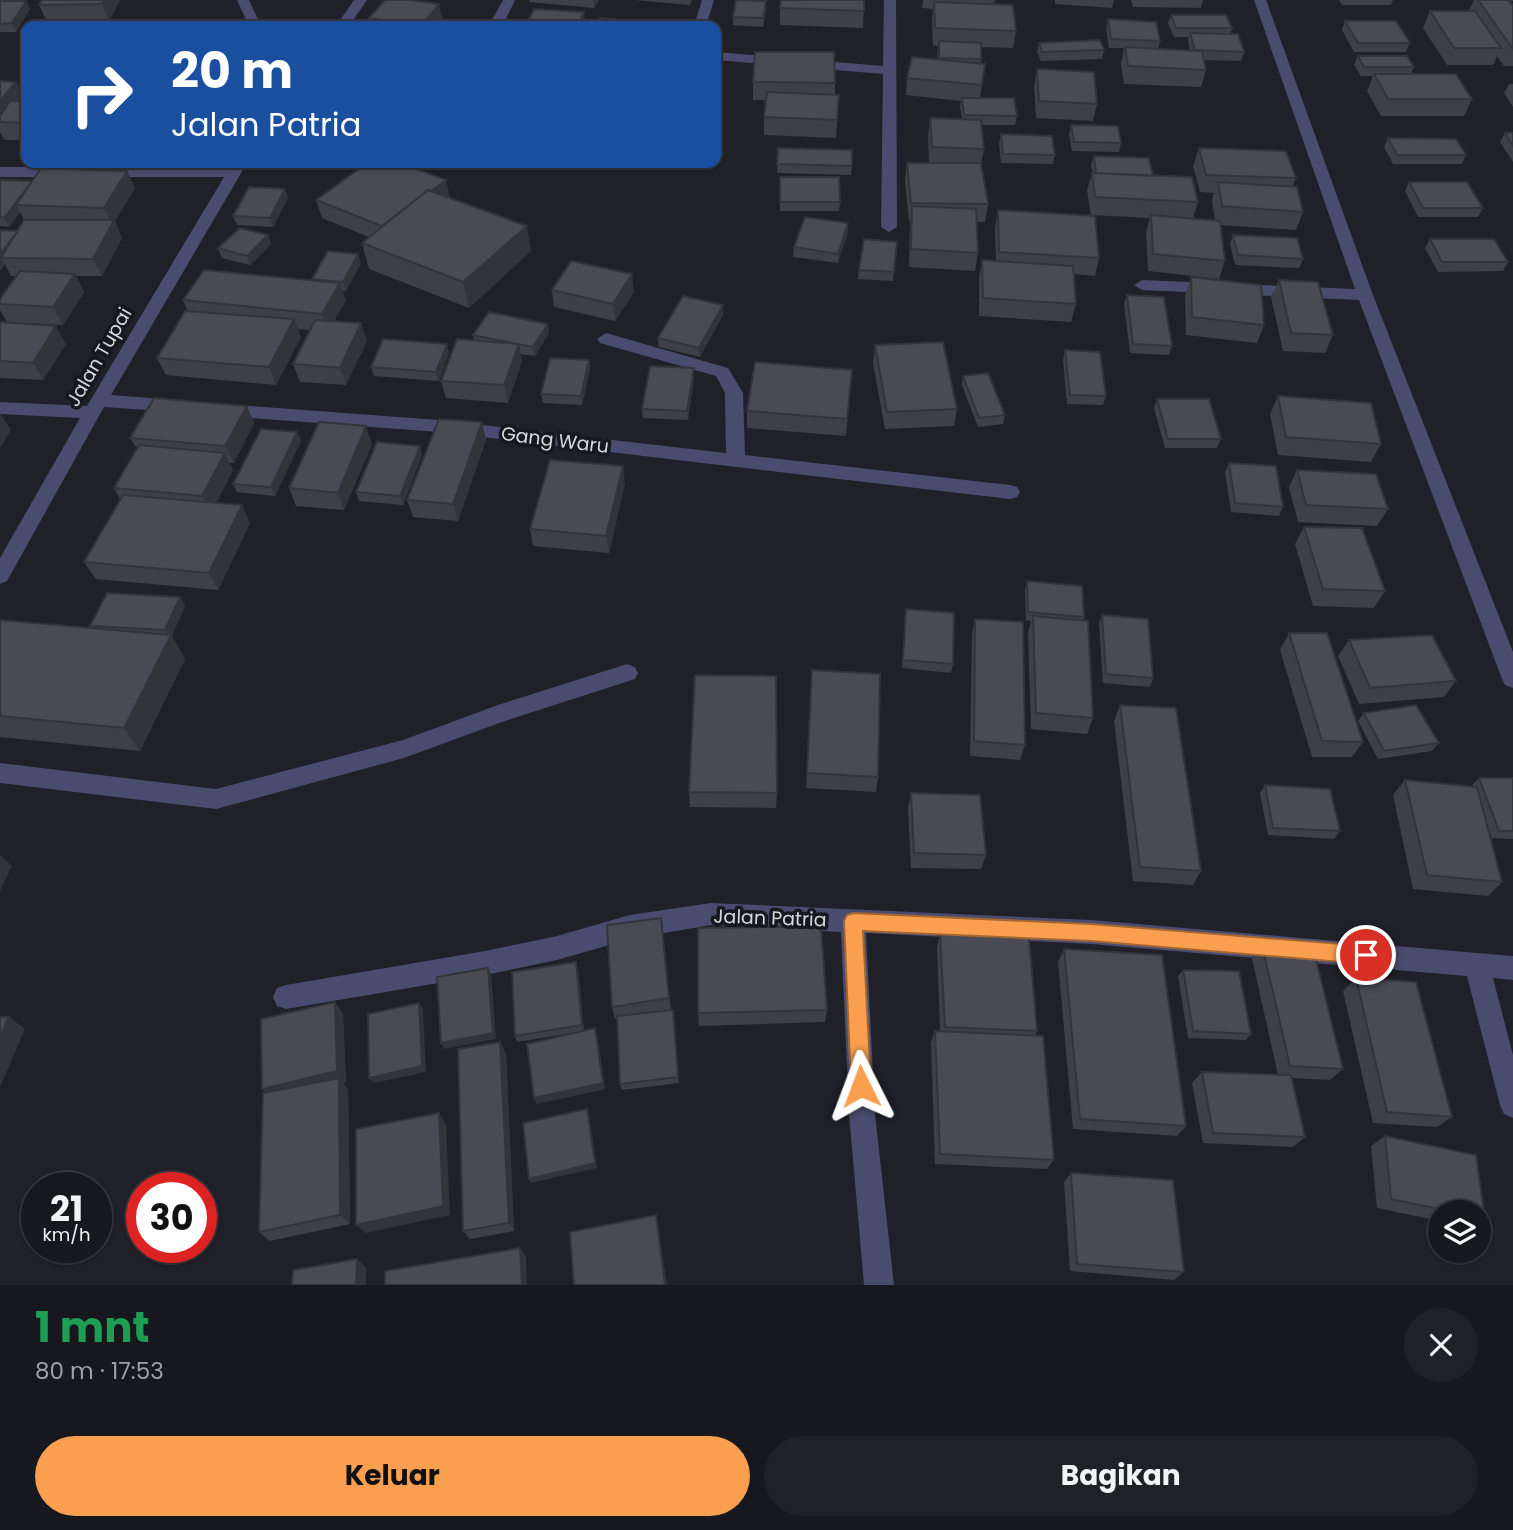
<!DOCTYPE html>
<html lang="id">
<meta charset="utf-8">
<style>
:root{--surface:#17181e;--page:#202127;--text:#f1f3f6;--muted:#9ea0a4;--line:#36373c;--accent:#fa9f4f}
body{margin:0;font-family:Poppins,sans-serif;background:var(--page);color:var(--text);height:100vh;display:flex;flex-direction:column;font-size:26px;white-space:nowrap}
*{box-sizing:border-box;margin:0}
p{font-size:23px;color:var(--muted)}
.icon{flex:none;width:38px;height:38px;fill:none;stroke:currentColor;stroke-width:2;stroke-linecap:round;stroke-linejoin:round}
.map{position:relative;height:1285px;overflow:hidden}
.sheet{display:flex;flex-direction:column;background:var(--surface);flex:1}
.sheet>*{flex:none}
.top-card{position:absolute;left:21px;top:21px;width:700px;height:147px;border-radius:14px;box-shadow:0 2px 5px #0004,0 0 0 2px var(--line);background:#1a4fa0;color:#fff;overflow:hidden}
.tools{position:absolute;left:1428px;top:1200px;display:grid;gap:14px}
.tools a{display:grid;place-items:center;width:63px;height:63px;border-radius:50%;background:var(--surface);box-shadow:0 2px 5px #0004,0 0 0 2px var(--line);font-size:35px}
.speed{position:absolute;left:21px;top:1172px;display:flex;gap:14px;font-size:35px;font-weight:700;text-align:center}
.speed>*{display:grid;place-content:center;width:91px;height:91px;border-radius:50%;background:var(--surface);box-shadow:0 2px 5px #0004,0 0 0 2px var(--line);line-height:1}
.speed small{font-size:18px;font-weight:400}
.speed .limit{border:10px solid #d22;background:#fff;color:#111}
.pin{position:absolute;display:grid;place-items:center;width:60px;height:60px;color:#fff;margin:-30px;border:4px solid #fff;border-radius:50%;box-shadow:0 2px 7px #0007}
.me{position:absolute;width:77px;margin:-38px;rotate:357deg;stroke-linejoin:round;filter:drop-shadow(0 0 5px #0008)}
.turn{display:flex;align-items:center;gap:24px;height:147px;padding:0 35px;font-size:32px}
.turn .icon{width:91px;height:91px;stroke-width:2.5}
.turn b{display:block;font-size:49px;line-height:60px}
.round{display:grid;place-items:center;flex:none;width:74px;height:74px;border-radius:37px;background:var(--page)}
.summary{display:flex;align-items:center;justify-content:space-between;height:119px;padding:0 35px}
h1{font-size:42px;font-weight:700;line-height:52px;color:#1e9e55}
.button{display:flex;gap:14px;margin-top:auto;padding:14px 35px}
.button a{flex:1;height:80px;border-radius:42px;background:var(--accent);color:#111;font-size:28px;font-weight:700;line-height:80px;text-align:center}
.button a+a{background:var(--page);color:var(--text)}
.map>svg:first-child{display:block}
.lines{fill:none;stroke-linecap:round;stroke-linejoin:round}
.minor{fill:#494c6f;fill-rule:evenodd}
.wall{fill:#3f4047}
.shaded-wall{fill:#33343a}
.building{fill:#494a53;stroke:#33343a;stroke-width:2}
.route{fill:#fa9f4f;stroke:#a26733;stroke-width:2}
.labels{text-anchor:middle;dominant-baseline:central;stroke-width:7;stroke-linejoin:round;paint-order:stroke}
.street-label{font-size:19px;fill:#d6d7dd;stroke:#16171f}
</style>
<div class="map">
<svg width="1513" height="1285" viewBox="0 0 1513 1285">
<rect width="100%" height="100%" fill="#1f2028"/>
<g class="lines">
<path class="minor" d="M237 0H249L261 26H249Z
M354 0H367L349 26H336Z
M503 0H515L504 23H494L492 20Z
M702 0H714L706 26H694Z
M884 0H896L897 227 889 232 881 227 883 74 716 60V52L883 66Z
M1254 0H1266L1373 295 1513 652V688L1505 685 1502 679 1359 300 1142 290 1134 285 1142 280 1355 289Z
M233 163H247L111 395 177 400 183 402 186 406 183 410 177 412 104 407 7 581 0 584V558L80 418 0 414V402L87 406 224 177H100L92 172 100 167H230Z
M0 167H64L72 172 64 177H0Z
M606 333 728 368 743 393 745 455 1010 485 1017 487 1020 492 1017 497 1010 499 439 432 223 416 217 414 214 410 217 406 223 404 439 420 726 453 725 393 716 376 600 343 597 339Z
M627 664 635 667 638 673 635 679 502 722 404 758 216 809 0 783V763L216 789 403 740 498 705Z
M711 903 1091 920 1513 956V980L1493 978 1513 1055V1118L1504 1114 1500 1105 1467 976 1091 944 866 933 875 1114 894 1285H864L849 1114 841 932 711 925 630 939 557 960 485 975 286 1009 277 1006 273 997 277 988 286 985 485 951 557 936 630 915Z"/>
</g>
<path class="wall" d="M120 0 109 21 47 22 39 5Z
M529 0H599L594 8 529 2Z
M634 0H692L690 5Z
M864 0 863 28 780 25V8Z
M923 0H995L994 4 1016 31 1013 48 981 47V63L985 64 980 98 1017 116 1015 125H981L984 149 981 164 988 204 985 222H977L978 253 975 271 909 267 910 221H909L905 180 907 163H929L928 136 930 118 962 119 960 107 961 101 906 95 907 78 937 59 938 46 933 45 932 19 933 9 922 8Z
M1055 0H1114L1112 8 1055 4Z
M1131 0H1203L1201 8 1133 7Z
M1339 0H1393L1391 5H1342Z
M1474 0H1513V1H1510L1513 6V66H1504L1497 56 1493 65H1447L1423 28 1430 11H1469Z
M0 1H26L30 9 16 32H0Z
M766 10 763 27 733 25V17Z
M1171 15 1232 28 1230 34 1244 52 1241 61 1204 60 1206 70 1201 87 1124 84 1121 64 1124 48H1109L1106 28 1108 19 1160 41 1158 49 1190 50 1188 41 1189 37H1174L1168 23Z
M369 18 443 21 438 26H371Z
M1345 21 1410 43 1406 52H1354L1342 30Z
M1039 43 1104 50 1102 59 1041 61 1037 52Z
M1358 56 1414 67 1411 74 1472 99 1464 116H1381L1367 91 1373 76H1361L1354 65Z
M1037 69 1097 104 1093 121 1036 118 1034 87Z
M0 81 25 99 23 102H26V140H4L0 132Z
M753 82 835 83V95H839L836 138 764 135V117L766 100H753Z
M1509 84H1513V107L1504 93Z
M1071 125 1121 143 1119 152 1072 151 1069 134Z
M1505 133H1513V162L1500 142Z
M1001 134 1055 155 1053 164 1001 163 999 143Z
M1388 138 1466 155 1462 164H1393L1384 147Z
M778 148 852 166 851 175 777 173Z
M1199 148 1296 178 1292 187 1303 212 1296 230 1221 225 1225 261 1219 279 1148 271 1146 232 1150 218 1091 215 1087 190 1092 173H1093L1091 165 1094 156 1153 176 1198 202 1193 218 1215 220 1212 200 1214 193 1200 192 1193 166Z
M780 177 840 202 839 211H780Z
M0 180 135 188 115 221 122 238 102 276H76L84 292 63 325 7 322 0 310V299L17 276H11L5 264 0 271V230L18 231 24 220 20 212 9 227 0 226Z
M1409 182 1483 208 1478 217H1418L1405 191Z
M285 189 288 198 273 227 237 225 233 216Z
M450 197 531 251 469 308 369 269 362 243 369 237 322 218 316 200Z
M998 210 1099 258 1095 276 1074 274 1076 304 1071 322 979 316V278L982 260 996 261 995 228Z
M848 232 838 263 793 257 794 247Z
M1233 235 1303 259 1299 268 1235 265 1230 244Z
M1430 239 1508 262 1503 271 1438 272 1425 248Z
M897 242 893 281 858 279 859 270Z
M271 244 250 265 222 258 218 248Z
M361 263 346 291H342L346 300 334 321 367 341 346 385 300 382 293 364 310 330 297 329 301 337 276 385 166 375 157 358 188 311 183 300 312 280Z
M1191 277 1264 325 1257 343 1186 335 1185 295Z
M1279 280 1333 335 1325 353 1283 351 1271 297Z
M552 290 634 292 615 321 554 307Z
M1127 295 1172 346 1169 355 1130 353 1124 304Z
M723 315 700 357 659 347 658 338Z
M0 322 66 344 43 380 0 378Z
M548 324 549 333 535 356 520 354 522 361 508 403 446 398 441 381 474 340 473 335Z
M875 345 957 409 954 426 885 429 873 363Z
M1065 350 1106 396 1103 405 1067 404 1063 360Z
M449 353 439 381 374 376 371 367Z
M589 360 590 369 582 405 543 403 541 394Z
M852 370 846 436 747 428V411Z
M963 376 1005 415 1003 424 978 427 962 385Z
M694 377 688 420 643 418 642 409Z
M1278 396 1381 444 1371 462 1278 455 1270 414Z
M1157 399 1221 439 1217 448H1165L1154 408Z
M247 406 254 423 234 463H229L233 470 216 503 250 523 218 590 96 579 84 562 120 499 114 488 137 449 130 438Z
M482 422 486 440 458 521 413 517 407 500Z
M297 432 301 441 275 496 237 492 233 484Z
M372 444 344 510 296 506 289 488Z
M422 455 403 505 359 501 356 492Z
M1229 463 1283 507 1279 516 1231 512 1225 472Z
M1297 470 1388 509 1377 526 1298 522 1289 487Z
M625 483 609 553 533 546 530 529Z
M1304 527 1385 591 1374 608 1313 606 1295 544Z
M1027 581 1084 617 1083 620 1093 718 1087 734 1031 729 1028 632 1031 621 1026 620 1025 590Z
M180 597 185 605 172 636 185 659 140 751 0 737V620L92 628 90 626Z
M906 609 953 664 951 673 902 668Z
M1102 615 1153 678 1150 687 1103 683 1099 623Z
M975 619 1025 745 1020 760 970 756 972 635Z
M1289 633 1363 742 1352 757H1312L1280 650Z
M1349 640 1456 681 1444 697 1359 704 1338 656Z
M812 670 878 777 876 792 806 788Z
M1120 705 1201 871 1193 885 1133 881 1114 721Z
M1364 713 1439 743 1432 751 1378 759 1358 721Z
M1479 778H1513V839L1492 838 1487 826 1502 882 1488 896 1413 889 1393 795 1405 780 1473 787 1472 785Z
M1265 785 1340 831 1334 839 1268 835 1260 793Z
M689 792 777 793 776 808 690 807Z
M911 793 986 855 981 869 911 868 908 808Z
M661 918 671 1010 674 1016 679 1083 622 1090 620 1084 617 1019H615L612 1007Z
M940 934 1037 1031 1035 1035 1054 1160 1047 1169 935 1164 931 1042 935 1031H940L937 947Z
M1261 941 1343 1069 1330 1080 1292 1078 1305 1137 1293 1147 1203 1143 1192 1083 1202 1072 1278 1075 1251 954Z
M1064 949 1186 1126 1177 1136 1073 1129 1058 962Z
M578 969 584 1031 597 1034 605 1089 536 1104 578 1032 517 1042 515 1036Z
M1183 970 1251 1034 1246 1040 1188 1038 1178 976Z
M1356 978 1452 1117 1437 1127 1373 1123 1343 991Z
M335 1002 343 1014 346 1082 343 1083 348 1089 350 1224 270 1241 259 1232 265 1092 262 1089Z
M827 1010 825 1022 699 1026 698 1013Z
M500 1042 506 1054 514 1231 470 1239 463 1231Z
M1385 1136 1476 1155 1485 1218 1479 1221V1213H1440V1221L1377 1208 1371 1146Z
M1071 1173 1184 1272 1174 1280 1070 1271 1064 1182Z"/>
<path class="shaded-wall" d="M104 0H120L109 21 102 4Z
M594 0H599L594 8Z
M26 1 30 9 16 32 12 23Z
M766 1V10L763 27V18Z
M439 4 443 21 438 26H422Z
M584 12 585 21 583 26H578Z
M16 82 25 99 6 123 0 122V101Z
M127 171 135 188 115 221 122 238 102 276 93 259 112 224 104 208Z
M446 180 450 197 385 227Z
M32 181 16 205 20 212 9 227 4 218Z
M285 189 288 198 273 227 270 218Z
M848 223V232L838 263V254Z
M527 226 531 251 469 308 463 282Z
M18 231 1 258 5 264 0 271V254Z
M268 235 271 244 250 265 247 256Z
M358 254 361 263 346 291 343 282Z
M75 274 84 292 63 325 53 307Z
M632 274 634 292 615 321 613 304Z
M340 283 346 300 328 332 322 314Z
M723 305V315L700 357 699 348Z
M294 319 301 337 276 385 269 367Z
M361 323 367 341 346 385 340 368Z
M548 324 549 333 535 356 533 347Z
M56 326 66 344 43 380 33 363Z
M447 344 449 353 439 381 436 372Z
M519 344 522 361 508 403 504 385Z
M589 360 590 369 582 405 581 396Z
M694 368V377L688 420 687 411Z
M247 406 254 423 234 463 225 446Z
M0 413 11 430 0 448Z
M482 422 486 440 458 521 453 504Z
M366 426 372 444 344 510 338 493Z
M297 432 301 441 275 496 271 487Z
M420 446 422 455 403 505 400 496Z
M225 453 233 470 211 513 202 496Z
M623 466 625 483 609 553 606 536Z
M242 505 250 523 218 590 209 573Z
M180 597 185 605 172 636 185 659 140 751 124 728 170 637 165 630Z
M0 855 12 866 0 891Z
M576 962 578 969 584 1031 582 1025Z
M488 968 491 974 496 1039 444 1049 441 1043Z
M335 1002 343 1014 346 1082 343 1083 348 1089 350 1224 340 1215 273 1100 262 1089Z
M419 1003 423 1009 426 1072 374 1083 369 1078Z
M9 1017 25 1029 0 1087V1038Z
M595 1028 605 1089 536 1104 534 1098Z
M500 1042 506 1054 514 1231 509 1223Z
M587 1109 589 1114 597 1168 531 1183 529 1179Z
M439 1113 446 1124 450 1215 366 1233 356 1225Z
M656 1215 658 1223 667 1285H665Z
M520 1248 526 1256 527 1285H522Z
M357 1259 366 1267V1285H356Z"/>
<path class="building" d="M42 0H104L102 4 39 5Z
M385 0H409L439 4 422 25 369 18Z
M736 0 766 1 763 18 733 17Z
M781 0H864V11L780 8Z
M1478 0H1509L1513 6V49Z
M0 1H26L12 23 0 24Z
M934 2 1013 5 1016 31 935 28Z
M534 9 584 12 578 26H525Z
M1430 11H1475L1501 48H1454Z
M1171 15H1226L1232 28H1176Z
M600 18 673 26H595Z
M1108 19 1156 22 1160 41 1111 39Z
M1345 21H1396L1410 43H1358Z
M1190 33 1238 34 1244 52 1195 50Z
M1100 40 1104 50 1042 52 1039 43Z
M939 41 981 43V59L939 58Z
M1125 47 1202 51 1206 70 1128 66Z
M755 52H834L835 83 753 82Z
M1358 56H1407L1414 67H1364Z
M912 57 985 64 982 85 907 78Z
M1037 69 1094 72 1097 104 1039 101Z
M1374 74H1456L1472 99H1388Z
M0 81 16 82 0 101Z
M767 92 839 95 837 120 764 117Z
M962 98H1014L1017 116 964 115Z
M10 101 26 102V123L0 122V116Z
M930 118 981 120 984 149 932 147Z
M1071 125 1118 126 1121 143 1074 142Z
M1505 133H1513V146Z
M1001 134 1052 136 1055 155 1003 154Z
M1388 138 1456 139 1466 155H1397Z
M778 148 852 150V166L777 164Z
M1199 148 1286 151 1296 178 1206 175Z
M1094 156 1149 158 1153 176 1096 173Z
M367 163H400L446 180 431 191 428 190 382 226 316 200Z
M907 163H981L988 204 911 203Z
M41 168 127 171 104 208 16 205Z
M1092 173 1192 177 1198 202 1095 197Z
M780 177H839L840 202H780Z
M0 180 32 181 4 218 0 217Z
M1218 182 1297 187 1303 212 1222 206Z
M1409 182H1467L1483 208H1423Z
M249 187 285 189 270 218 233 216Z
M428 190 527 226 463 282 362 243Z
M912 206 976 209 978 253 911 249Z
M998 210 1095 216 1099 258 999 252Z
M1151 215 1220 221 1225 261 1153 254Z
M805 217 848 223 838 254 794 247Z
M24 220H114L93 259 1 258Z
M240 228 268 235 247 256 218 248Z
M0 230 18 231 0 254Z
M1233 235 1297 238 1303 259 1238 255Z
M864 239 897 242 894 272 859 270Z
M1430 239H1494L1508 262H1442Z
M328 251 358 254 343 282 312 279Z
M982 260 1073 266 1076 304 983 298Z
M571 261 632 274 613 304 552 290Z
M204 270 340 283 322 314 183 300Z
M20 271 75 274 53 307 0 304V299Z
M1191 277 1261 285 1264 325 1192 317Z
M1279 280 1318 282 1333 335 1291 333Z
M1127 295 1164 297 1172 346 1133 344Z
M683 296 723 305 699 348 658 338Z
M185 311 294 319 269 367 157 358Z
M489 312 548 324 533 347 473 335Z
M315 320 361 323 340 368 293 364Z
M0 322 56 326 33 363 0 361Z
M383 339 447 344 436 372 371 367Z
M457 339 519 344 504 385 441 381Z
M943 342 957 409 887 412 875 345Z
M1065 350 1100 352 1106 396 1070 395Z
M550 358 589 360 581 396 541 394Z
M755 362 852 370 847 419 747 411Z
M650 366 694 368 687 411 642 409Z
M988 373 1005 415 979 418 963 376Z
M1278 396 1371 403 1381 444 1286 437Z
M154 398 247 406 225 446 130 438Z
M1157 399H1209L1221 439H1168Z
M439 419 482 422 453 504 407 500Z
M319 422 366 426 338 493 289 488Z
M261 429 297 432 271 487 233 484Z
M377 442 420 446 400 496 356 492Z
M139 445 225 453 202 496 114 488Z
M550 460 623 466 606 536 530 529Z
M1229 463 1276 466 1283 507 1235 503Z
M1297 470 1376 474 1388 509 1306 505Z
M123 495 242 505 209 573 84 562Z
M1304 527 1362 528 1385 591 1323 589Z
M1027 581 1082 586 1084 617 1028 612Z
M107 593 180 597 165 630 90 626Z
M906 609 954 613 953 664 903 660Z
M1102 615 1148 619 1153 678 1106 674Z
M1033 616 1088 621 1093 718 1036 713Z
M975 619 1023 622 1025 745 974 741Z
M0 620 171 635 124 728 0 716Z
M1289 633H1327L1363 742 1322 741Z
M1432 635 1456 681 1370 688 1349 640Z
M812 670 880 674 878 777 807 773Z
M695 675 776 676 777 793 689 792Z
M1120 705 1176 708 1201 871 1140 867Z
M1416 705 1439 743 1384 751 1364 713Z
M1479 778H1513V831H1499Z
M1405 780 1477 787 1502 882 1427 875Z
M1265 785 1330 789 1340 831 1273 828Z
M911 793 980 795 986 855 914 853Z
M661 918 669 998 612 1007 607 925Z
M821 926 827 1010 698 1013V928Z
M940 934 1029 937 1037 1031 945 1027Z
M1261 941 1312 943 1343 1069 1290 1066Z
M1064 949 1162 955 1186 1126 1080 1119Z
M576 962 582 1025 515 1036 512 972Z
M488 968 493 1033 441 1043 437 977Z
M1183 970 1239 971 1251 1034 1193 1031Z
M1356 978 1416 982 1452 1117 1387 1112Z
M335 1002 337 1071 262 1089 261 1019Z
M419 1003 422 1066 369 1078 368 1014Z
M673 1010 678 1077 620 1084 617 1016Z
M0 1017H9L0 1038Z
M595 1028 603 1083 534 1098 527 1044Z
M935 1031 1043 1036 1054 1160 940 1154Z
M500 1042 509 1223 463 1231 458 1049Z
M1202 1072 1291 1075 1305 1137 1213 1133Z
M339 1078 340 1215 259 1232 263 1093Z
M587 1109 595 1163 529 1179 523 1123Z
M439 1113 443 1206 356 1225V1129Z
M1385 1136 1476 1155 1485 1218 1479 1217V1213H1459L1391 1199Z
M1071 1173 1173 1180 1184 1272 1077 1264Z
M656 1215 665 1285H574L570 1232Z
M520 1248 522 1285H385V1271Z
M357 1259 356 1285H292L293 1270Z"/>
<path class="route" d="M853 913 1091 924 1366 946 1372 948 1375 955 1372 961 1366 964 1091 941 863 931 871 1086 868 1094 861 1096 854 1094 851 1086 844 921 847 915Z"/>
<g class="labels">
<g class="street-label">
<text transform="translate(99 357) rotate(-60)">Jalan Tupai</text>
<text transform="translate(555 440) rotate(7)">Gang Waru</text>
<text transform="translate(770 918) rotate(2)">Jalan Patria</text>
</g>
</g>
</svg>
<div class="tools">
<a><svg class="icon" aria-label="layers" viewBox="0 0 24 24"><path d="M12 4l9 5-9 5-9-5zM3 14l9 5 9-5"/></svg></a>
</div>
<div class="speed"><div>21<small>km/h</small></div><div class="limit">30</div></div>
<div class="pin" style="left:1366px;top:955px;background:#d93025"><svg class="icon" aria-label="arrive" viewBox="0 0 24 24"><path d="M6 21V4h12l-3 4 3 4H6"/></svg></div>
<svg class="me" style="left:861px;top:1086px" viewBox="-20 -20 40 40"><path d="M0-17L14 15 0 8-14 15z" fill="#fa9f4f" stroke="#fff" stroke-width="4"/></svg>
<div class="top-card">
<div class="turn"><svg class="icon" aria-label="right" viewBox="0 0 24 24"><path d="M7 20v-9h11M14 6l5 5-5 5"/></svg><div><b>20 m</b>Jalan Patria</div></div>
</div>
</div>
<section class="sheet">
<div class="summary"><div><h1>1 mnt</h1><p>80 m · 17:53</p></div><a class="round"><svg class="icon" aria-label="close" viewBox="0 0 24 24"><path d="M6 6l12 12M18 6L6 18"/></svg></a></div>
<div class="button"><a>Keluar</a><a>Bagikan</a></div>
</section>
